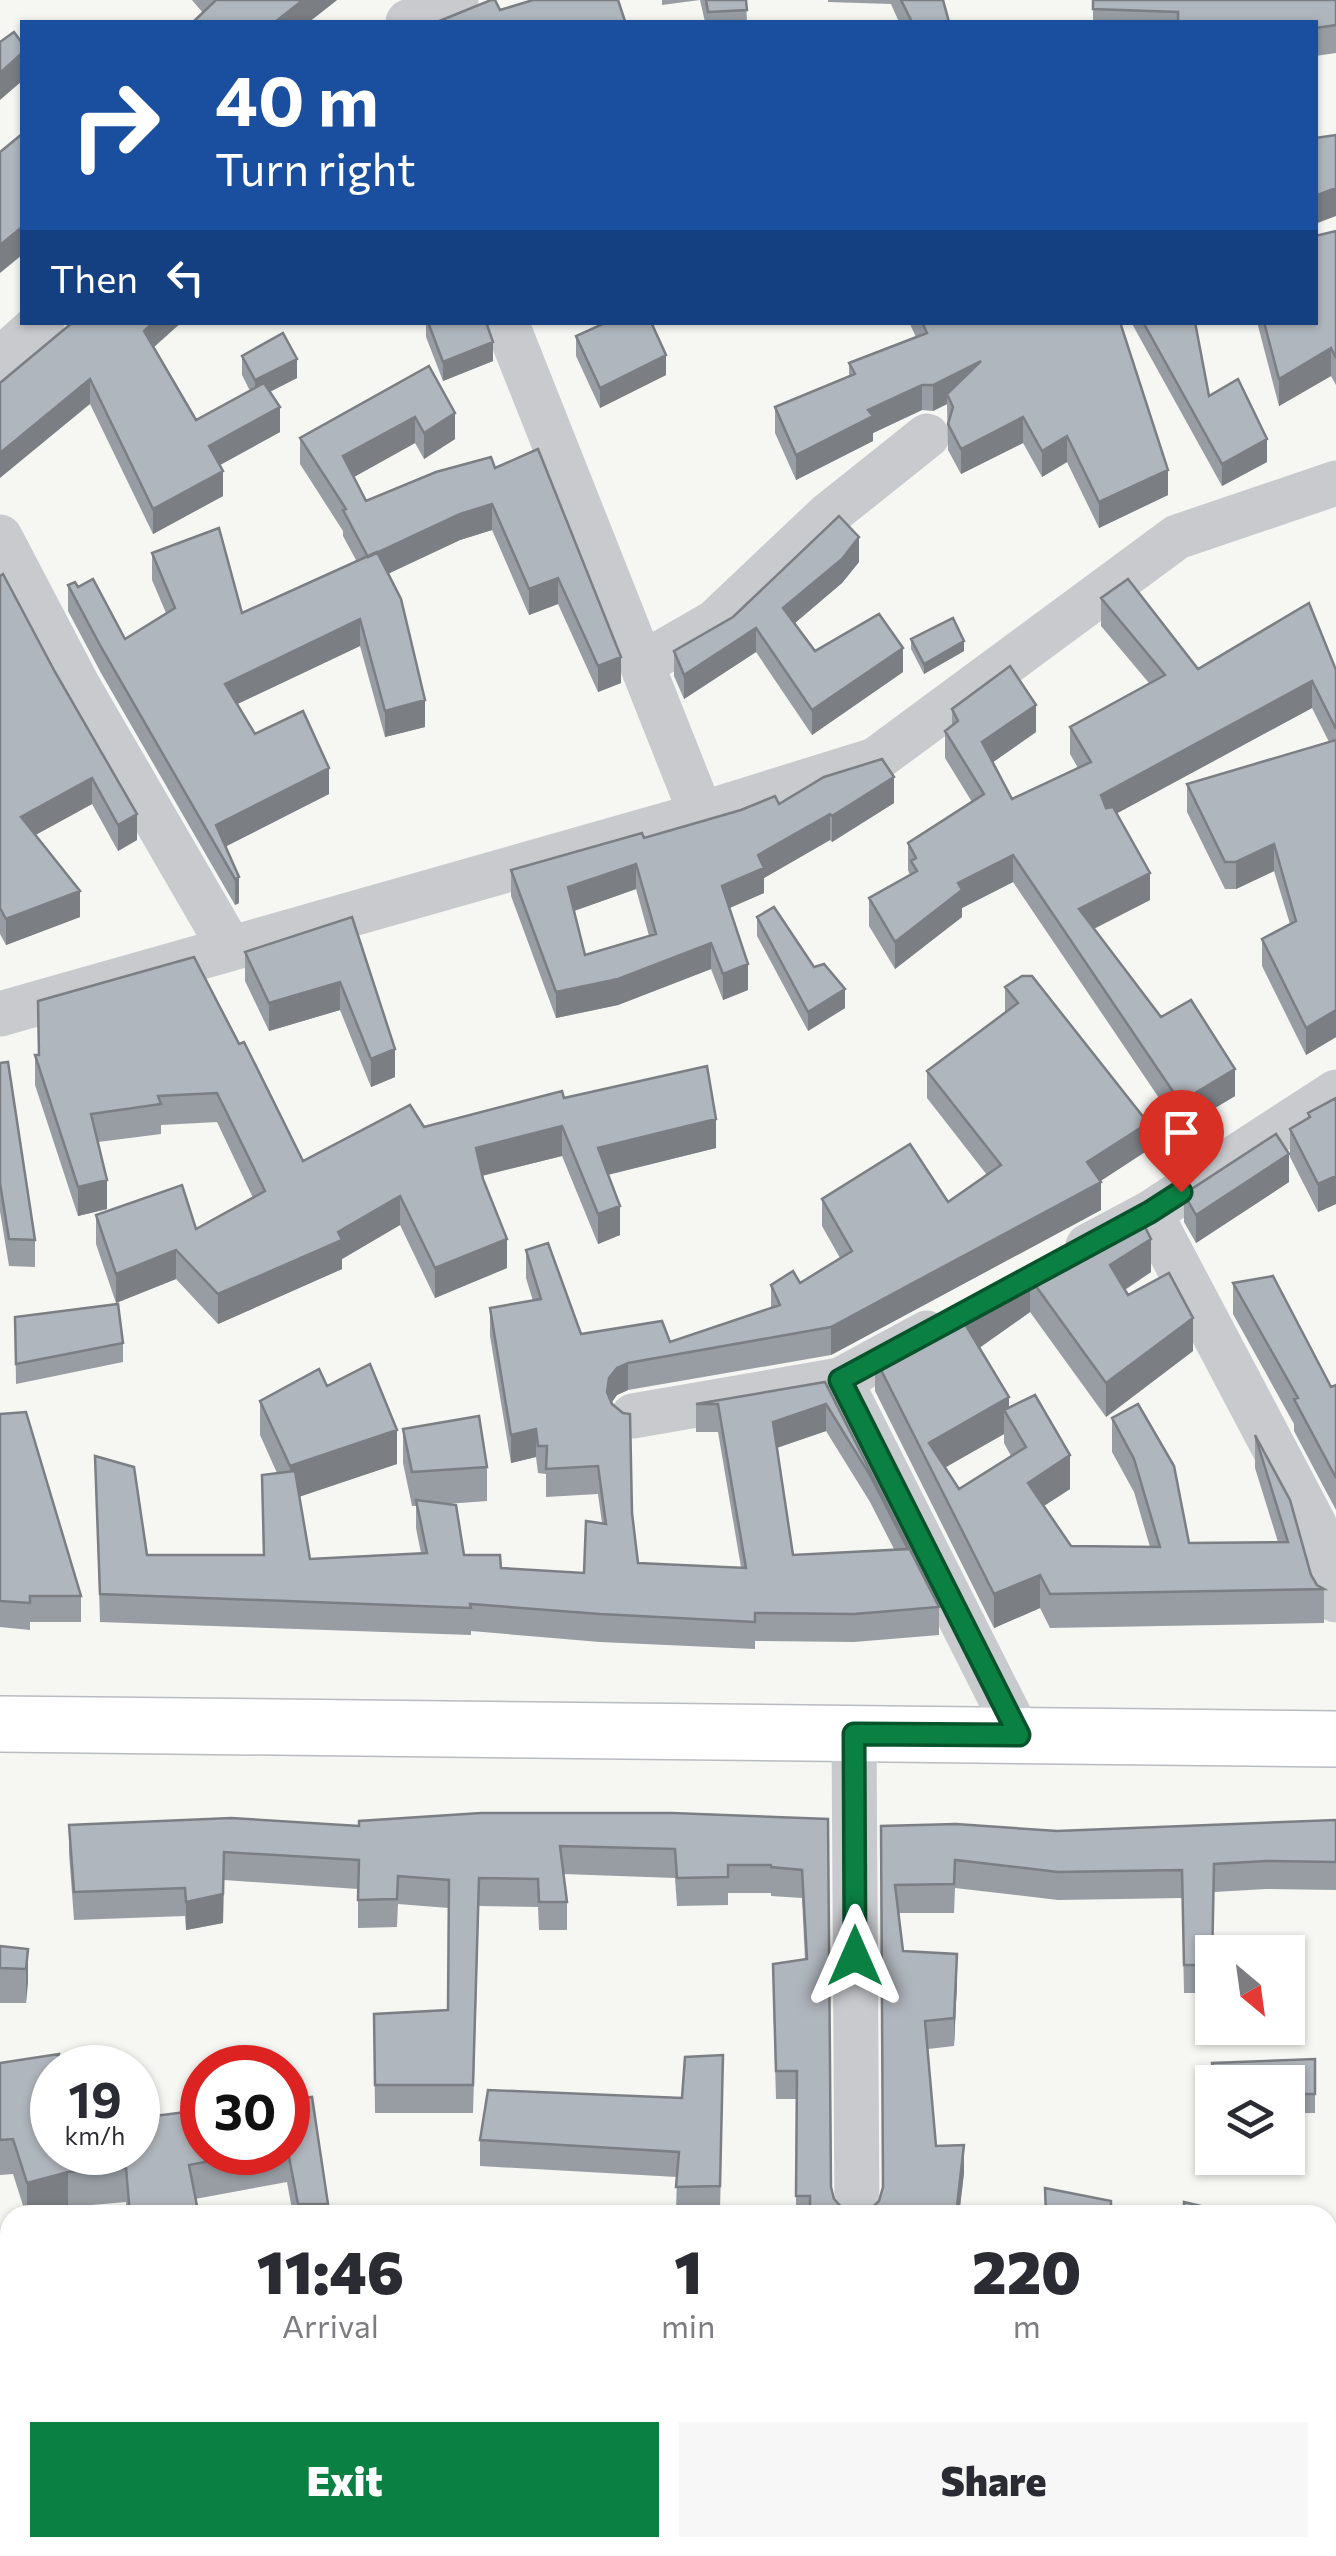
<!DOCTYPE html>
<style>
:root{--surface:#fff;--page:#f7f7f7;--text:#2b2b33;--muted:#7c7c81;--accent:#0b8043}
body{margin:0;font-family:Commissioner,sans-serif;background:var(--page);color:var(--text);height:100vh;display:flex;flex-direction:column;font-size:38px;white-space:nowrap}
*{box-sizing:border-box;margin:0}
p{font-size:32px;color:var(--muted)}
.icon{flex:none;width:55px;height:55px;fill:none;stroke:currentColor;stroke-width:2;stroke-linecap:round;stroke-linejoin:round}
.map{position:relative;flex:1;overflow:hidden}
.sheet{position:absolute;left:0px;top:2205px;width:1338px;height:352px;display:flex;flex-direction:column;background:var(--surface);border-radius:30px 30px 0 0;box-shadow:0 2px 8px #0004}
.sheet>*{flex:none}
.top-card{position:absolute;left:20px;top:20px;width:1298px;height:305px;border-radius:0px;box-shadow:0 2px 8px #0004;background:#1a4fa0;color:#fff;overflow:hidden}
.needle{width:65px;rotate:151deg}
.buttons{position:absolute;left:1195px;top:1935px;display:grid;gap:20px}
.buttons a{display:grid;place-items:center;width:110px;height:110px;border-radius:0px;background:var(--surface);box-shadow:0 2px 8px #0004;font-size:50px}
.speed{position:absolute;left:30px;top:2045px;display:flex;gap:20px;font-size:50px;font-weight:700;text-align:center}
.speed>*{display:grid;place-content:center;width:130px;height:130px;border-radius:50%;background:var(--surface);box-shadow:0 2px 8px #0004;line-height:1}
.speed small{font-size:25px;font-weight:400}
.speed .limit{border:15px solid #d22;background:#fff;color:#111}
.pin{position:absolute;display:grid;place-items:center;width:85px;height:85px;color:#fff;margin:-102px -42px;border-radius:50% 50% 50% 0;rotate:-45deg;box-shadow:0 0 10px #0007}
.pin .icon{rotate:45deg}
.me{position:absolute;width:110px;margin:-55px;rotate:0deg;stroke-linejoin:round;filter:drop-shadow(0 0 8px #0008)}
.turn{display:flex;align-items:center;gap:35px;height:210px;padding:0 30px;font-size:45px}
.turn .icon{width:130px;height:130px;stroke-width:2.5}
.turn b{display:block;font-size:70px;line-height:85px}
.then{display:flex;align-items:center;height:95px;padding:0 30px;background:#0003;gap:20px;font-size:38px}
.eta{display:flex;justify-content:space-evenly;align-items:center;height:170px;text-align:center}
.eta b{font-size:60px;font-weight:800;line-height:70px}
.cta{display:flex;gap:20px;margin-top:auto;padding:20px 30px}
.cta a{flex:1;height:115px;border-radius:0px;background:var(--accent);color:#fff;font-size:40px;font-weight:800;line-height:115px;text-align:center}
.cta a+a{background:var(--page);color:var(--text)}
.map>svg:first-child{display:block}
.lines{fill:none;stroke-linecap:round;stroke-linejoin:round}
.major-casing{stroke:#b8bbc0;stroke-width:58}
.minor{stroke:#c8cace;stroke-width:45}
.major{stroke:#fff;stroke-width:55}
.wall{fill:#979da3;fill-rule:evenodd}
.shaded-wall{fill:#7b7f84}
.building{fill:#b0b6bd;stroke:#7b7f84;stroke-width:2.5;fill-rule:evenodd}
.route-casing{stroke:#07532c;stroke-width:25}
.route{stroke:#0b8043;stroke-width:18}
</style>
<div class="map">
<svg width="1336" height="2556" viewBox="0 0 1336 2556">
<rect width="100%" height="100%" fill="#f6f6f3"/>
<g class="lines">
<g class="major-casing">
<path id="major" d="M0 1724 1336 1739"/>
</g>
<path class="minor" d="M408 22 456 0
M506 322 701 814
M0 360 42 322
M0 537 78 686 230 948
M642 664 715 622 828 515 927 436
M0 1014 669 824 875 760 1177 537 1336 483
M1150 1213 1314 1524 1336 1600
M1088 1246 1150 1213 1336 1092
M840 1380 1019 1735
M633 1416 840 1380 927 1333
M854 1733 857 2215
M55 2548 57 2556"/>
<use href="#major" class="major"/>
</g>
<path class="wall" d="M192 0H337L309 22 203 13Z
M662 0H746L747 22H705L700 0 662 5Z
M828 0H943L949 22H899L891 4 828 2Z
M1093 0H1336V53L1315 56V22H1093Z
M1336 231V385L1331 376 1279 406 1257 322H1315Z
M426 322H486L493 361 443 381 426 337Z
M909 322H1122L1120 323 1168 495 1099 528 1067 462 1042 477 1023 443 961 474 948 450 947 404 933 411 922 410 873 433V441L796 480 775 433V407L849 377V363L916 337Z
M1131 322H1195L1209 396 1267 462 1222 486Z
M576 336 666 375 600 408 576 356Z
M154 347 196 420 250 391 242 375V356L297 378 270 392 280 432 220 465 223 496 153 534 90 404 0 383Z
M429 366 455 439 424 459 415 443 354 477 366 501 495 468 621 683 598 692 558 604 529 615 492 530 460 540 388 574 425 727 385 737 360 646 237 704 255 734 329 794 225 846 239 877V903L235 905 101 673 68 611V585L78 587 125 639 166 613 152 580V553L242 613 357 562 343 536V531L300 464V438Z
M859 562 842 583 795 623 815 651 903 672 812 735 756 652 684 699 674 676V651Z
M0 576 137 840 118 851 92 804 35 835 80 917 6 945 0 934Z
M1101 598 1198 669 1336 670V1037L1306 1055 1262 966V939L1290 924 1274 871 1236 889H1225L1187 812V784L1329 742 1312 708 1117 813 1150 900 1094 929 1161 1017 1235 1096 1180 1129 1013 882 962 908V917L895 969 869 926V898L910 875 908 870V843L972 802 945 758V731L952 726V709L1036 732 993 762 1012 799 1078 768 1070 754V727L1149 683 1101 626Z
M911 639 964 651 924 674 911 649Z
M894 803 832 842 830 840 764 878V893L730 908 748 990 723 1000 711 969 618 1005 556 1018 511 896V870L779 804ZM636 889 649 936 585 955 574 911Z
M352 917 395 1077 371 1087 340 1010 269 1031 245 981V952Z
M757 917 814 967 845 1008 808 1031 757 936Z
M194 957 303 1161 424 1127 564 1098 716 1148 608 1175 620 1235 598 1244 562 1156 482 1176 507 1268 435 1298 400 1225 342 1259V1269L218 1324 176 1279 116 1303 96 1244V1215L196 1229 253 1198 217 1122 161 1125V1134L98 1142 107 1209 78 1216 35 1085V1055H38V1001Z
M1005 987 1148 1150 1100 1181 1101 1210 831 1355 628 1390 617 1395 612 1402 632 1513 638 1563 741 1567 718 1432H696V1404L825 1382 939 1607V1635L854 1642 755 1641V1649L600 1642 471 1631V1635L100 1622 95 1456 147 1555H263L262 1475 277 1473 260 1435V1401L327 1386 397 1464 299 1496 310 1559 421 1553 416 1528V1506H412L403 1463V1429L487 1467V1501L447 1504 464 1555 501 1568 584 1573 602 1523 598 1494 546 1497V1474L538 1473 536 1457 511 1463 490 1336V1308L533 1301 526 1278V1250L581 1334 670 1342 771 1308V1285L800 1283 840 1258 822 1226V1199L948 1202 987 1175 927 1098V1071L1005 1012ZM826 1431 870 1502 894 1549 793 1555 777 1448Z
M0 1063 35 1240V1267L9 1266 0 1211Z
M1336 1098V1204L1318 1212 1290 1157V1129L1308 1118V1113Z
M1289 1182 1196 1243 1184 1222V1194Z
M1139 1215 1151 1272 1125 1290 1128 1295 1193 1351 1106 1417 1030 1312 979 1348 1009 1408 1070 1489 1044 1506 1071 1546 1150 1547 1134 1492 1112 1452V1418L1189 1543 1278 1542 1255 1468V1435L1311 1575 1317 1585 1324 1589V1623L1050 1628 1040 1608 994 1628 875 1391V1358ZM1004 1434V1443L1011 1456 959 1489 945 1467Z
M1233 1283 1331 1387 1336 1385V1510L1294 1431V1424L1233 1314Z
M15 1317 123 1343V1362L16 1384Z
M0 1414 81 1596V1622H30V1630L0 1627Z
M828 1819 831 2187 834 2199 843 2209 858 2213 871 2209 879 2201 883 2187 881 1826 1057 1831 1336 1820V1890L1266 1889 1214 1892 1212 1993H1184L1182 1898 1058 1900 955 1888 954 1913H898L903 1951 957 1982 954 2046 928 2049 936 2146 964 2173 959 2215H796V2099H776L773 1993 805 1960 802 1898 771 1896V1893H728V1905L677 1906 675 1878 563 1874 567 1902V1930H539L538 1907 479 1906 473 2113H375L374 2014 448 2010 449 1908 398 1904 397 1927 358 1928V1889L224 1880 223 1923 186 1930 185 1916 74 1920 69 1853V1825L359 1826Z
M0 1946 28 1949 26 2003H0Z
M1315 2059V2113H1288V2082H1212V2086V2063Z
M0 2063 59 2068 52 2152H288L328 2204V2215H293L287 2182 195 2199 197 2215H127L126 2202 68 2207 37 2215H26L13 2174 0 2175Z
M723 2080 720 2211 676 2212 677 2177 480 2166V2140L682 2098Z
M1336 2285V2362L1328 2363V2286Z
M1328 2392H1336V2461H1328Z
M90 2548H280L223 2556H92Z
M618 2548H704L707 2556H620Z"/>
<path class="shaded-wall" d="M303 0H337L309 22H275Z
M22 53V81L0 100V73Z
M1336 188V216L1315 224V196Z
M22 227V255L0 273V245Z
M154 322H182L144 356V331Z
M493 342V361L443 381V362Z
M1331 348V376L1279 406V379Z
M666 355V375L600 408V388Z
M297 359V378L255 399V380Z
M981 361 947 394V404L933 411V385Z
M90 379V404L0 478V453Z
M922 385V410L873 433V441L796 480V455L868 410Z
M280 407V432L209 471V446Z
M455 413V439L424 459V433Z
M415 417V443L343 483V456Z
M1023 417V443L961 474V449Z
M1067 436V462L1042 477V451Z
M1267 439V462L1222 486V464Z
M1168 470V495L1099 528V502Z
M223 471V496L153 534V509Z
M492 504V530L460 540 368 583V557L460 514Z
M859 537V562L842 583 783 633V608Z
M558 578V604L529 615V589Z
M360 619V646L225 710V684Z
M756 628V652L684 699V675Z
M964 641V651L924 674V664Z
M903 648V672L812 735V710Z
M621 657V683L598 692V666Z
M1312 681V708L1101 822V795Z
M425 700V727L385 737V711Z
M1036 705V732L982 770V742Z
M329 768V794L219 850 216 825Z
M894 777V803L832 842V816Z
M92 778V804L21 843V817Z
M137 814V840L118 851V825Z
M830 814V840L764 878V893L722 911V886L758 855Z
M1274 844V871L1236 889V862Z
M1013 855V882L962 908V917L895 969V942L958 883Z
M636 864V889L568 913V887Z
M1150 873V900L1079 936V909Z
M239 877V903L235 905V879Z
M80 891V917L6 945V919Z
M711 943V969L618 1005 556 1018V992Z
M748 964V990L723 1000V974Z
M340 982V1010L269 1031V1003Z
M845 989V1008L808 1031V1012Z
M1336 1010V1037L1306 1055V1028Z
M395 1049V1077L371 1087V1059Z
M1235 1069V1096L1180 1129V1102Z
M716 1119V1148L598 1177V1148Z
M1148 1123V1150L1087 1190V1162Z
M562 1126V1156L476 1177V1148Z
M1289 1154V1182L1196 1243V1215Z
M1336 1176V1204L1318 1212V1184Z
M107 1180V1209L78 1216V1187Z
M1101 1182V1210L831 1355V1327Z
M400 1196V1225L342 1259V1269L218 1324V1294L338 1232Z
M620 1206V1235L598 1244V1214Z
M507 1239V1268L435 1298V1268Z
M1151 1239V1272L1110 1299V1265Z
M176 1250V1279L116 1303V1274Z
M1030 1278V1312L965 1358V1324Z
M1193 1318V1351L1106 1417V1383Z
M628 1363V1390L617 1395 609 1406 607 1392 609 1378 617 1368Z
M1009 1397V1419L1004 1410V1434L934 1474 929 1443Z
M826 1404V1431L773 1449V1422Z
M536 1429V1457L511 1463V1435Z
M397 1430V1464L290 1500V1466Z
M1070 1455V1489L1028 1516V1483Z
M1040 1575V1608L994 1628V1594Z
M224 1852 223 1923 186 1930V1902Z
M28 1949V1983L26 2003V1969Z
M957 1954V1982L954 2046V2018Z
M964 2145V2173L959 2215H956Z
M68 2172V2207L37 2215H27V2183Z
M197 2206V2215H161Z"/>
<path class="building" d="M216 0H303L275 22H193Z
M491 0H495L500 10 533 0H618L625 21 621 22H437Z
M706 0H746L747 10 708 12Z
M901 0H943L949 22H912Z
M1093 0H1336V25L1315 28V22H1178V12L1093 9Z
M14 32 22 43V53L0 73V42Z
M22 134V227L0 245V152Z
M1336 135V188L1315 196V138Z
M1336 231V358L1331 348 1279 379 1264 322H1315V236Z
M73 322H154L144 331 196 420 264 383 280 407 209 446 223 471 153 509 90 379 0 453V383Z
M428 322H486L493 342 443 362Z
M607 322H651L666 355 600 388 576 336Z
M922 322H1120L1168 470 1099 502 1067 436 1042 451 1023 417 961 449 948 424 953 407 947 394 981 361 933 385H922L868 410 873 416 796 455 775 407 855 374 849 363 927 333Z
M1143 322H1195L1209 396 1238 379 1267 439 1222 464Z
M283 333 297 359 255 380 242 356Z
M429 366 455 413 424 433 415 417 343 456 366 501 436 472 491 457 495 468 538 449 621 657 598 666 558 578 529 589 492 504 460 514 368 557 343 510 346 509 300 438Z
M839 516 859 537 842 559 783 608 815 651 879 614 903 648 812 710 756 628 684 675 674 651 733 617Z
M219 528 242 613 377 552 401 599 425 700 385 711 360 619 225 684 255 734 303 711 329 768 216 825 239 877 235 879 101 647 68 585 75 582 78 587 93 579 125 639 175 608 152 553Z
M3 574 55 672 137 814 118 825 92 778 21 817 80 891 6 919 0 908V576Z
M1128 579 1198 669 1309 603 1336 670V729L1312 681 1101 795 1106 808 1113 807 1150 873 1079 909 1161 1017 1191 1000 1235 1069 1180 1102 1013 855 958 883 962 890 895 942 869 898 917 871 911 861 916 858 908 843 984 794 945 731 958 721 952 709 1010 666 1036 705 982 742 1012 799 1091 762 1070 727 1165 675 1101 598Z
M953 618 964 641 924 664 911 639Z
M1336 740V1010L1306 1028 1262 939 1296 921 1274 844 1236 862H1225L1187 784Z
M882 759 894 777 832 816 830 814 758 855 764 868 722 886 748 964 723 974 711 943 618 979 556 992 511 870 642 833 644 838 741 810 775 796 779 804 824 777ZM636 864 656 934 585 955 568 887Z
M774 907 814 967 824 964 845 989 808 1012 757 917Z
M352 917 395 1049 371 1059 340 982 269 1003 245 952Z
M194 957 239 1044 244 1042 303 1161 410 1105 424 1127 562 1091 564 1098 707 1066 716 1119 598 1148 620 1206 598 1214 562 1126 476 1148 483 1179 507 1239 435 1268 400 1196 338 1232 342 1240 218 1294 176 1250 116 1274 96 1215 182 1185 196 1229 265 1191 217 1093 158 1096 161 1104 91 1114 107 1180 78 1187 35 1055H39L38 1001Z
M1022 976H1032L1148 1123 1087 1162 1101 1182 831 1327 628 1363 617 1368 609 1378 607 1392 612 1404 623 1413 630 1414 632 1513 638 1563 746 1568 718 1404H696L825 1382 939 1607 854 1614 755 1613V1622L600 1614 470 1604 471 1608 100 1594 95 1456 134 1467 147 1555H264L262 1475 295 1471 310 1559 427 1553 416 1500 456 1505 464 1555H500L501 1568 584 1573 586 1521 606 1524 598 1466 546 1469 547 1446H538L536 1429 511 1435 490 1308 541 1299 526 1250 548 1243 581 1334 662 1321 670 1342 780 1305 771 1285 793 1271 800 1283 852 1251 822 1199 910 1144 948 1202 1001 1165 927 1071 1018 1003 1005 987ZM826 1404 870 1475 908 1549 793 1555 773 1422Z
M8 1062 35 1240 9 1239 0 1183V1063Z
M1336 1098V1176L1318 1184 1290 1129 1310 1117 1308 1113Z
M1276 1134 1289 1154 1196 1215 1184 1194Z
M1139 1215 1151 1239 1110 1265 1128 1295 1169 1273 1193 1318 1106 1383 1030 1278 965 1324 1009 1397 929 1443 959 1489 1026 1447 1004 1410 1035 1395 1070 1455 1028 1483 1071 1546 1160 1547 1134 1459 1112 1418 1138 1404 1174 1466 1189 1543 1288 1542 1255 1435 1290 1500 1311 1575 1317 1585 1324 1589 1050 1594 1040 1575 994 1594 875 1358Z
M1273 1276 1331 1387 1336 1385V1478L1294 1399 1298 1398 1233 1283Z
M118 1304 123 1343 16 1364 15 1317Z
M370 1364 397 1430 290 1466 260 1401 319 1369 327 1386Z
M26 1412 81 1596H30V1603L0 1601V1414Z
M479 1416 487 1467 412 1472 403 1429Z
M481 1813H672L828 1819 831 2187 834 2199 843 2209 858 2213 871 2209 879 2201 883 2187 881 1826 956 1824 1057 1831 1336 1820V1862L1266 1861 1214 1864 1212 1965H1184L1182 1870 1058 1872 955 1860 954 1884 895 1885 903 1951 957 1954 954 2018 925 2021 936 2146 964 2145 956 2215H810V2196H796L797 2071H776L773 1964 807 1959 802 1870 771 1867V1865H728V1877L677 1878 675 1849 560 1846 567 1902H539L538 1879 479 1878 473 2085H375L374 2014 448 2010 449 1880 398 1876 397 1899 358 1900 359 1860 224 1852 223 1894 186 1902 185 1888 74 1892 69 1825 231 1818 359 1826V1821Z
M0 1946 28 1949 26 1969 0 1968Z
M59 2054 57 2068H52V2113L51 2128H52V2152H138V2118L202 2110V2152H258L189 2165 197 2206 161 2215H130L126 2168 68 2172 27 2183 13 2139 0 2140V2063Z
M723 2055 720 2186 676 2187 679 2152 480 2140 488 2090 682 2098 685 2057Z
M1315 2059V2094H1288V2082H1215L1212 2063Z
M312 2097 328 2204H298L288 2152V2100Z
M1045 2188 1111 2201V2215H1046Z
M1184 2202 1209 2208 1221 2215H1184Z
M1336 2285V2334H1328V2286Z
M1328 2392H1336V2432L1328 2433Z
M10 2463V2548H37L39 2556H0V2466Z
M96 2548H140L143 2556H98Z
M624 2548H704L707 2556H626Z
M1242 2548H1271L1270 2556H1242Z"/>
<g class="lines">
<g class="route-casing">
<path id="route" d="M855 1956 854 1734 1019 1735 840 1380 1150 1212 1181 1192"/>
</g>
<use href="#route" class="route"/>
</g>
</svg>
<div class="buttons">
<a><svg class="needle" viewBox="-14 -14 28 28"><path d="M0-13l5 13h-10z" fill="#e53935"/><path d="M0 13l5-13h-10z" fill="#7c7c81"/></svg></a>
<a><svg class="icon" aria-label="layers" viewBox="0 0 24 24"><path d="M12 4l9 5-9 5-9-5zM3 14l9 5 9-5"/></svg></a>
</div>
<div class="speed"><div>19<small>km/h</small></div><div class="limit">30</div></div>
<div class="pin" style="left:1181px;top:1192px;background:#d93025"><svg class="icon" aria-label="arrive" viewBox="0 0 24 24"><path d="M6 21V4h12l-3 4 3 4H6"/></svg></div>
<svg class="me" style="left:855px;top:1956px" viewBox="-20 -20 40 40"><path d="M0-17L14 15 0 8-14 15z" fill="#0b8043" stroke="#fff" stroke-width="4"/></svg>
<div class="top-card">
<div class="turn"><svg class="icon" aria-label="right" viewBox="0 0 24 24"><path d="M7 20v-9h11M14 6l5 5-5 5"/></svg><div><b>40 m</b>Turn right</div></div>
<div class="then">Then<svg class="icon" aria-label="left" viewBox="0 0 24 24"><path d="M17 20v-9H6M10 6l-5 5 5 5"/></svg></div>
</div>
<section class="sheet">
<div class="eta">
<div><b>11:46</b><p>Arrival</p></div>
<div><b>1</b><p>min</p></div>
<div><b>220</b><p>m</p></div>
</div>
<div class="cta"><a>Exit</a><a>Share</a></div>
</section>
</div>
